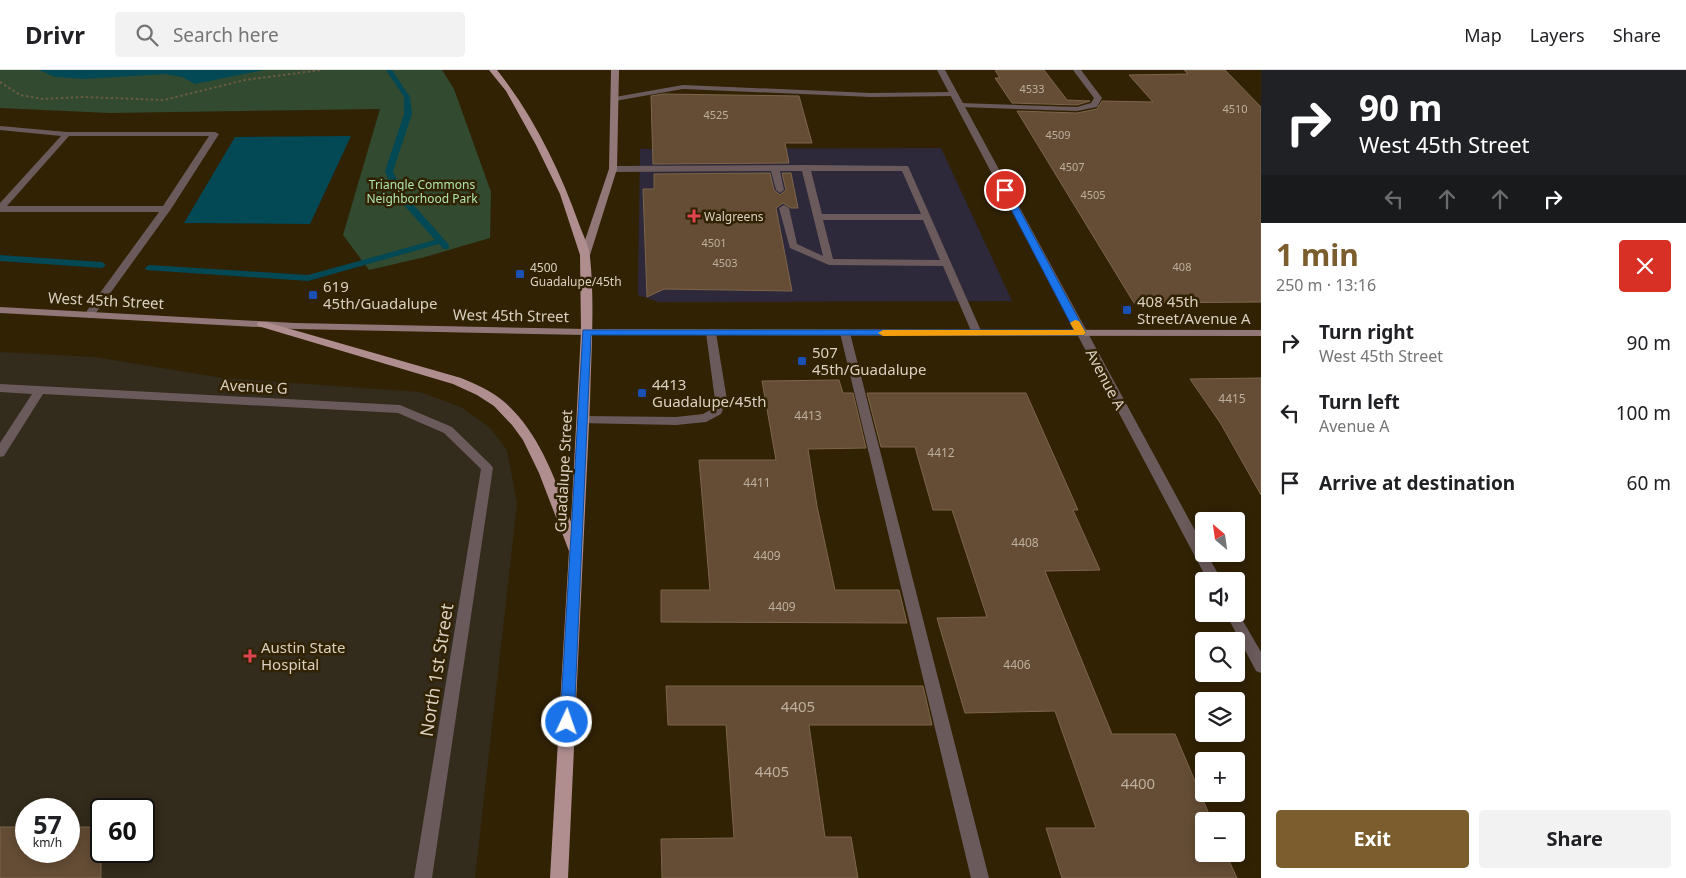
<!DOCTYPE html>
<meta charset="utf-8">
<style>
:root{--surface:#fff;--page:#f2f2f2;--text:#202124;--muted:#757577;--line:#e0e0e0;--accent:#7c5e2e}
body{margin:0;font-family:"Noto Sans",sans-serif;background:var(--page);color:var(--text);height:100vh;display:flex;flex-direction:column;font-size:19px;white-space:nowrap}
*{box-sizing:border-box;margin:0}
p{font-size:16px;color:var(--muted)}
.icon{flex:none;width:28px;height:28px;fill:none;stroke:currentColor;stroke-width:2;stroke-linecap:round;stroke-linejoin:round}
.map{position:relative;flex:1;overflow:hidden}
.side{display:flex;flex-direction:column;background:var(--surface);width:425px}
.side>*{flex:none}
.top-card{background:#202124;color:#fff;overflow:hidden}
.needle{width:32px;rotate:331deg}
.tools{position:absolute;left:1195px;top:442px;display:grid;gap:10px}
.tools a{display:grid;place-items:center;width:50px;height:50px;border-radius:5px;background:var(--surface);box-shadow:0 2px 12px #0003;font-size:25px}
.speed{position:absolute;left:15px;top:728px;display:flex;gap:10px;font-size:25px;font-weight:700;text-align:center}
.speed>*{display:grid;place-content:center;width:65px;height:65px;border-radius:50%;background:var(--surface);box-shadow:0 2px 12px #0003;line-height:1}
.speed small{font-size:12px;font-weight:400}
.speed .limit{border:2px solid #111;border-radius:8px;background:#fff;color:#111}
.pin{position:absolute;display:grid;place-items:center;width:42px;height:42px;color:#fff;margin:-21px;border:2px solid #fff;border-radius:50%;box-shadow:0 1px 5px #0007}
.me{position:absolute;width:55px;margin:-28px;rotate:3deg;stroke-linejoin:round;filter:drop-shadow(0 0 4px #0008)}
.turn{display:flex;align-items:center;gap:18px;height:105px;padding:0 15px;font-size:22px}
.turn .icon{width:65px;height:65px;stroke-width:2.5}
.turn b{display:block;font-size:35px;line-height:42px}
.lanes{display:flex;align-items:center;height:48px;padding:0 15px;background:#0003;justify-content:center;gap:25px;direction:ltr}
.lanes .off{opacity:.35}
.round{display:grid;place-items:center;flex:none;width:52px;height:52px;border-radius:5px;background:var(--page)}
.summary{display:flex;align-items:center;justify-content:space-between;height:85px;padding:0 15px}
h1{font-size:30px;font-weight:700;line-height:38px;color:var(--accent)}
.cta{display:flex;gap:10px;margin-top:auto;padding:10px 15px}
.cta a{flex:1;height:58px;border-radius:5px;background:var(--accent);color:#fff;font-size:20px;font-weight:700;line-height:58px;text-align:center}
.cta a+a{background:var(--page);color:var(--text)}
ul{padding:0;list-style:none}
li{display:flex;align-items:center;gap:15px;height:70px;padding:0 15px}
li div{flex:1}
li b{display:block;font-size:19px}
li em{font-style:normal}
header{display:flex;align-items:center;gap:30px;box-sizing:border-box;height:70px;padding:0 25px;background:var(--surface);border-bottom:1px solid var(--line)}
header strong{font-size:24px}
nav{display:flex;gap:28px;margin-inline-start:auto;font-size:18px}
.search{width:350px;height:45px;background:var(--page);display:flex;align-items:center;gap:12px;box-sizing:border-box;padding:0 18px;border-radius:5px;color:var(--muted);font-size:19px}
main{display:flex;flex:1;min-height:0}
.map>svg:first-child{display:block}
.commercial{fill:#2e293a}
.medical{fill:#332b1b;fill-rule:evenodd}
.green{fill:#314a30}
.water{fill:#034855}
.lines{fill:none;stroke-linecap:round;stroke-linejoin:round}
.stream{fill:#034855;fill-rule:evenodd}
.building{fill:#654d35;stroke:#7d654b}
.path{stroke:#695c42;stroke-width:2;stroke-dasharray:2.5 2.5;stroke-linecap:butt}
.lane{fill:#6b5a5b;fill-rule:evenodd}
.street{fill:#6b5a5b;fill-rule:evenodd}
.secondary{fill:#927779;fill-rule:evenodd}
.primary{fill:#b08e90;fill-rule:evenodd}
.route{fill:#1a73e8;stroke:#114b97}
.slow{fill:#f59e0b}
.health-dot{fill:#e0444e;stroke:#312204;stroke-width:2}
.transit-dot{fill:#1a4fb4;stroke:#312204;stroke-width:2}
.labels{text-anchor:middle;dominant-baseline:central;stroke-width:5;stroke-linejoin:round;paint-order:stroke}
.far-number-label{font-size:11px;fill:#bdaf9d}
.far-park-label{font-size:12px;fill:#aee4ac;stroke:#312204}
.far-poi-label{font-size:12px;fill:#dad0c0;stroke:#312204;text-anchor:start}
.number-label{font-size:12px;fill:#bdaf9d}
.poi-label{font-size:15px;fill:#dad0c0;stroke:#312204;text-anchor:start}
.street-label{font-size:15px;fill:#dad0c0;stroke:#312204}
.near-number-label{font-size:15px;fill:#bdaf9d}
.near-street-label{font-size:18px;fill:#dad0c0;stroke:#312204}
</style>
<header>
<strong>Drivr</strong>
<div class="search"><svg class="icon" aria-label="search" viewBox="0 0 24 24"><circle cx="10" cy="10" r="6"/><path d="M15 15l6 6"/></svg>Search here</div>
<nav><a>Map</a><a>Layers</a><a>Share</a></nav>
</header>
<main>
<div class="map">
<svg width="1261" height="808" viewBox="0 0 1261 808">
<rect width="100%" height="100%" fill="#312204"/>
<path class="commercial" d="M941 78 1012 231 659 232 638 225 640 79Z"/>
<path class="medical" d="M0 282 95 287 223 308 420 322 461 337 490 358 507 380 517 433 475 808H0ZM26 739H69V781H26ZM101 739H144V781H101Z"/>
<path class="green" d="M0 0H442L454 19 491 122 490 168 425 187 369 200 343 165 380 39 110 43 0 38Z"/>
<path class="water" d="M39 0H264L195 14 182 7 164 4 85 9 55 7Z
M351 66 310 154 184 153 235 67Z"/>
<g class="lines">
<path class="stream" d="M386 0H392L410 27 412 44 393 101 402 122 449 175V179H443L439 174 308 211 146 200 145 198 149 195 308 205 435 170 395 125 385 101 404 44V27Z
M0 185 102 192 106 195 102 198 0 191Z"/>
</g>
<path class="building" d="M995 0H1044L1067 30 1090 31 1077 35 1012 33 995 8H1000Z
M1184 0H1225L1261 37V232L1134 233 1017 41 1077 43 1097 39 1102 31 1153 32 1129 5 1188 4Z
M663 24 799 26 812 73H785L789 93 653 94 651 26Z
M770 103 774 120 780 125 786 120 782 103H791L798 138H791L783 133 776 138 792 221 664 219 647 227 643 119H654V104Z
M1261 308V425L1221 354 1190 309Z
M839 310 843 323H853L866 378 808 379 817 436 835 520H899L907 553 661 552V520H710L699 390H776L762 311Z
M867 323H1026L1078 440H1073L1100 500 1045 501 1112 664H1175L1212 751H1204V784H1226L1237 808H1062L1046 758H1096L1055 641 965 643 937 548 987 547 952 440H933L915 377H881Z
M666 616H923L932 655H809L825 767H851L858 808H662L661 769 734 768 726 655H668Z
M0 757H26V781H69V757H101V808H0Z"/>
<g class="lines">
<path class="path" d="M0 12 20 25 43 29 83 27 164 30 245 10 321 0"/>
<path class="lane" d="M1073 0H1081L1102 28 1097 37 1077 41 960 37 956 35 960 33 1077 37 1091 33 1094 28Z
M683 15 871 23 954 22 958 24 954 26 871 27 683 19 615 31 611 29 615 27Z
M0 56 67 62H215L219 64 171 139 93 247 89 248 84 245 159 142H0V133L61 66 0 60ZM69 66H209L163 136H7Z
M806 95 908 96 982 263 981 265 977 266 972 263 943 196 829 195 790 178 779 138 784 135 789 138 797 174 823 186 802 101H780L784 120 780 123 776 120 771 101 613 102 609 99 613 96ZM811 101H902L921 144H822ZM823 150H923L940 190 833 189Z
M711 260 716 263 727 330 721 344 706 352 676 355 579 353 577 350 579 347 583 346 676 347 703 344 712 339 715 330 706 263Z
M845 260 850 263 989 808H971L840 263Z
M0 314 400 335 452 357 491 395 493 398 432 808H414L481 399 444 363 398 343 43 324 4 386 0 387V373L32 324 0 322Z"/>
<path class="street" d="M937 0H945L1204 477V484H1207L1222 511H1208Z
M1236 539 1261 582V603L1256 601 1226 544H1236Z"/>
<path class="secondary" d="M611 0H619L617 99 590 185 585 188 580 185 609 99Z
M0 237 295 253 586 259 1261 260V266L586 265 295 259 0 243Z"/>
<path class="primary" d="M489 0H497C533 45 560 100 579 154 583 165 589 176 590 187 595 235 591 284 590 332L568 808H550L569 481 539 403 523 370 512 355 494 336 477 325 453 314 258 256 257 254 258 252H266L461 308C475 314 490 320 502 330 539 361 555 409 571 452L581 262 580 185 560 124 536 75 506 21Z"/>
</g>
<path class="route" d="M1002 118 1009 120 1086 263 1084 265H591L574 652 572 657 567 658 562 657 560 652 583 260H1074L1001 120Z"/>
<path class="slow" d="M1075 250 1079 251 1086 263 1084 265 883 266 878 263 883 260H1074L1070 253Z"/>
<g class="health-dot">
<path d="M691.5 138.5h5v5h5v5h-5v5h-5v-5h-5v-5h5z"/>
<path d="M247.5 578.5h5v5h5v5h-5v5h-5v-5h-5v-5h5z"/>
</g>
<g class="transit-dot">
<rect x="515" y="199" width="10" height="10" rx="2.5"/>
<rect x="308" y="220" width="10" height="10" rx="2.5"/>
<rect x="1122" y="235" width="10" height="10" rx="2.5"/>
<rect x="797" y="286" width="10" height="10" rx="2.5"/>
<rect x="637" y="318" width="10" height="10" rx="2.5"/>
</g>
<g class="labels">
<g class="far-number-label">
<text x="1032" y="18">4533</text>
<text x="1235" y="38">4510</text>
<text x="716" y="44">4525</text>
<text x="1058" y="64">4509</text>
<text x="1072" y="96">4507</text>
<text x="1093" y="124">4505</text>
<text x="714" y="172">4501</text>
<text x="725" y="192">4503</text>
<text x="1182" y="196">408</text>
</g>
<g class="far-park-label">
<text x="422" y="114">Triangle Commons<tspan x="422" dy="14">Neighborhood Park</tspan></text>
</g>
<g class="far-poi-label">
<text x="704" y="146">Walgreens</text>
<text x="530" y="197">4500<tspan x="530" dy="14">Guadalupe/45th</tspan></text>
</g>
<g class="number-label">
<text x="1232" y="328">4415</text>
<text x="808" y="345">4413</text>
<text x="941" y="382">4412</text>
<text x="757" y="412">4411</text>
<text x="1025" y="472">4408</text>
<text x="767" y="485">4409</text>
<text x="782" y="536">4409</text>
<text x="1017" y="594">4406</text>
</g>
<g class="poi-label">
<text x="323" y="216">619<tspan x="323" dy="17">45th/Guadalupe</tspan></text>
<text x="1137" y="231">408 45th<tspan x="1137" dy="17">Street/Avenue A</tspan></text>
<text x="812" y="282">507<tspan x="812" dy="17">45th/Guadalupe</tspan></text>
<text x="652" y="314">4413<tspan x="652" dy="17">Guadalupe/45th</tspan></text>
<text x="261" y="577">Austin State<tspan x="261" dy="17">Hospital</tspan></text>
</g>
<g class="street-label">
<text transform="translate(106 230) rotate(3)">West 45th Street</text>
<text transform="translate(511 245) rotate(1)">West 45th Street</text>
<text transform="translate(1106 309) rotate(62)">Avenue A</text>
<text transform="translate(254 316) rotate(3)">Avenue G</text>
<text transform="translate(563 401) rotate(-87)">Guadalupe Street</text>
</g>
<g class="near-number-label">
<text x="798" y="636">4405</text>
<text x="772" y="701">4405</text>
<text x="1138" y="713">4400</text>
</g>
<g class="near-street-label">
<text transform="translate(436 600) rotate(-81)">North 1st Street</text>
</g>
</g>
</svg>
<div class="tools">
<a><svg class="needle" viewBox="-14 -14 28 28"><path d="M0-13l5 13h-10z" fill="#e53935"/><path d="M0 13l5-13h-10z" fill="#757577"/></svg></a>
<a><svg class="icon" aria-label="sound" viewBox="0 0 24 24"><path d="M4 9h4l5-4v14l-5-4H4zM17 9q2 3 0 6"/></svg></a>
<a><svg class="icon" aria-label="search" viewBox="0 0 24 24"><circle cx="10" cy="10" r="6"/><path d="M15 15l6 6"/></svg></a>
<a><svg class="icon" aria-label="layers" viewBox="0 0 24 24"><path d="M12 4l9 5-9 5-9-5zM3 14l9 5 9-5"/></svg></a>
<a>+</a>
<a>−</a>
</div>
<div class="speed"><div>57<small>km/h</small></div><div class="limit">60</div></div>
<div class="pin" style="left:1005px;top:120px;background:#d93025"><svg class="icon" aria-label="arrive" viewBox="0 0 24 24"><path d="M6 21V4h12l-3 4 3 4H6"/></svg></div>
<svg class="me" style="left:567px;top:652px" viewBox="-20 -20 40 40"><circle r="17" fill="#1a73e8" stroke="#fff" stroke-width="3"/><path d="M0-11L8 9 0 5-8 9z" fill="#fff"/></svg>
</div>
<section class="side">
<div class="top-card">
<div class="turn"><svg class="icon" aria-label="right" viewBox="0 0 24 24"><path d="M7 20v-9h11M14 6l5 5-5 5"/></svg><div><b>90 m</b>West 45th Street</div></div>
<div class="lanes"><svg class="icon off" aria-label="left" viewBox="0 0 24 24"><path d="M17 20v-9H6M10 6l-5 5 5 5"/></svg><svg class="icon off" aria-label="ahead" viewBox="0 0 24 24"><path d="M12 20V5M6 11l6-6 6 6"/></svg><svg class="icon off" aria-label="ahead" viewBox="0 0 24 24"><path d="M12 20V5M6 11l6-6 6 6"/></svg><svg class="icon" aria-label="right" viewBox="0 0 24 24"><path d="M7 20v-9h11M14 6l5 5-5 5"/></svg></div>
</div>
<div class="summary"><div><h1>1 min</h1><p>250 m · 13:16</p></div><a class="round" style="background:#d93025;color:#fff"><svg class="icon" aria-label="close" viewBox="0 0 24 24"><path d="M6 6l12 12M18 6L6 18"/></svg></a></div>
<ul>
<li><svg class="icon" aria-label="right" viewBox="0 0 24 24"><path d="M7 20v-9h11M14 6l5 5-5 5"/></svg><div><b>Turn right</b><p>West 45th Street</p></div><em>90 m</em></li>
<li><svg class="icon" aria-label="left" viewBox="0 0 24 24"><path d="M17 20v-9H6M10 6l-5 5 5 5"/></svg><div><b>Turn left</b><p>Avenue A</p></div><em>100 m</em></li>
<li><svg class="icon" aria-label="arrive" viewBox="0 0 24 24"><path d="M6 21V4h12l-3 4 3 4H6"/></svg><div><b>Arrive at destination</b></div><em>60 m</em></li>
</ul>
<div class="cta"><a>Exit</a><a>Share</a></div>
</section>
</main>
